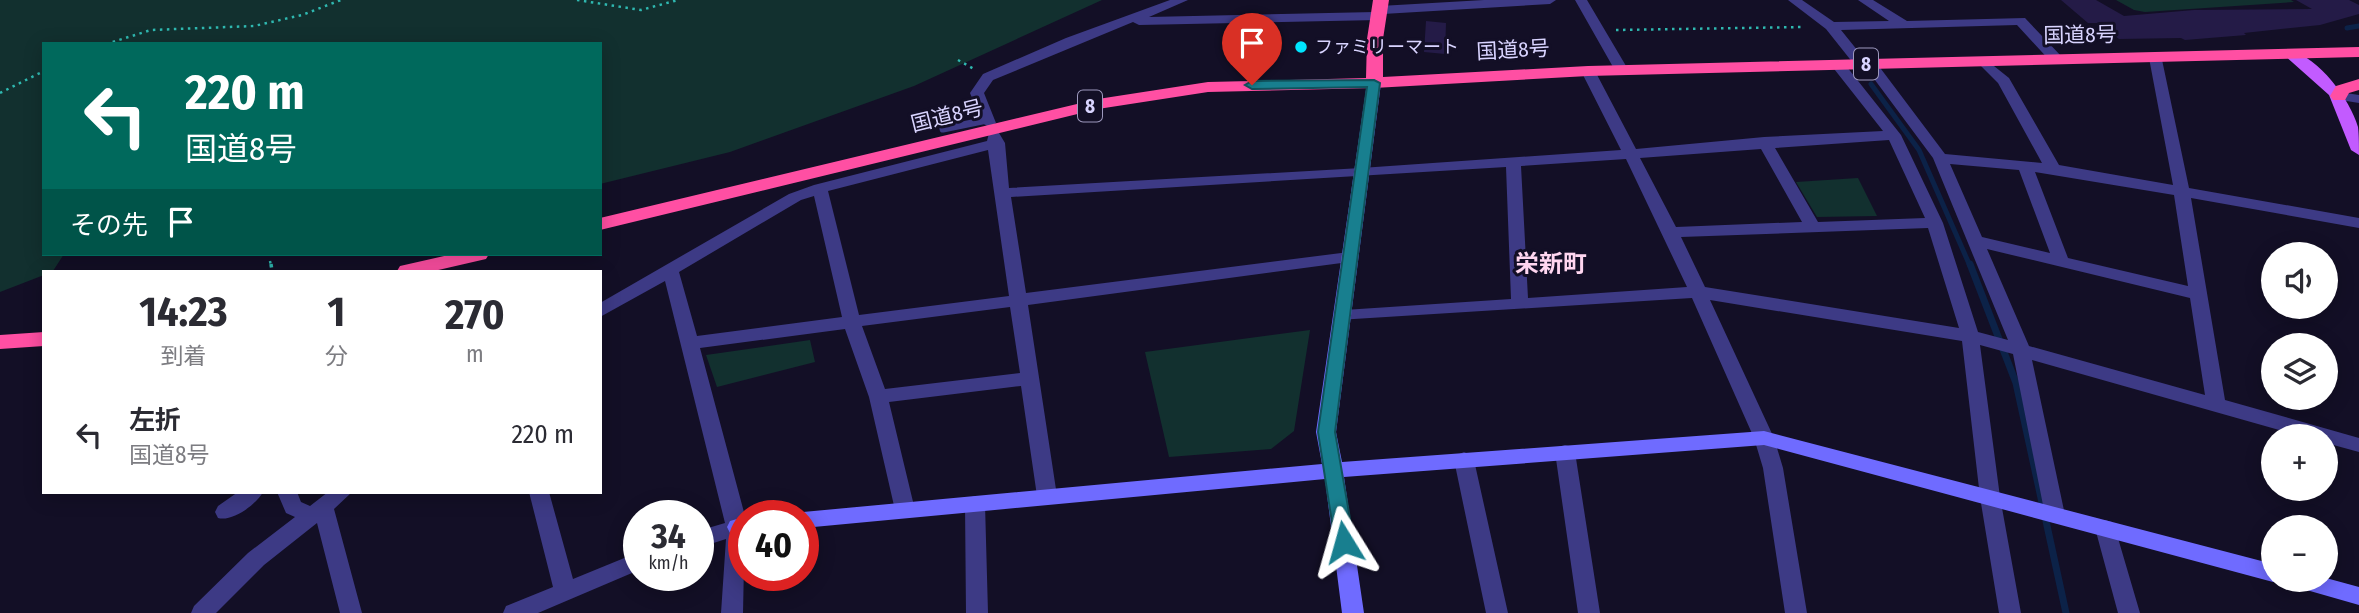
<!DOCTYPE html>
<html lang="ja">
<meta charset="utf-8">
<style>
:root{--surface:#fff;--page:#f7f7f7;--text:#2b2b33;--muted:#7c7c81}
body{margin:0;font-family:"Fira Sans Condensed","Noto Sans JP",sans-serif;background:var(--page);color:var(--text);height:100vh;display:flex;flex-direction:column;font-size:26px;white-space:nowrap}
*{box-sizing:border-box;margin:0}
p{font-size:23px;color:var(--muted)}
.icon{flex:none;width:38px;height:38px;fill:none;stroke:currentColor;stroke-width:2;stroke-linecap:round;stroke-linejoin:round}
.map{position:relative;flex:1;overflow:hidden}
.panel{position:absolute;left:42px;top:270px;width:560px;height:224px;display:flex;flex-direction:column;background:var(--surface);border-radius:0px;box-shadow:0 4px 18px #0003}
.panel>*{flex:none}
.top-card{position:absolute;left:42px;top:42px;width:560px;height:214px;border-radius:0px;box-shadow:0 4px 18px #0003;background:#00695c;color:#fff;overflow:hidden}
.tools{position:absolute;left:2261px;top:242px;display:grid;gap:14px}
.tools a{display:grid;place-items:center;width:77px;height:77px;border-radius:50%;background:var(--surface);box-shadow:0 4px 18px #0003;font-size:35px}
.speed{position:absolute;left:623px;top:500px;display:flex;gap:14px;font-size:35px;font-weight:700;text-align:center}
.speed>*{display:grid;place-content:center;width:91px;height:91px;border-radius:50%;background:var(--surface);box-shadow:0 4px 18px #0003;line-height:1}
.speed small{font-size:18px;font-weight:400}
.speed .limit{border:10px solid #d22;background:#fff;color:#111}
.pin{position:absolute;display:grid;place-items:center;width:60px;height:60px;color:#fff;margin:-72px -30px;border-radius:50% 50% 50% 0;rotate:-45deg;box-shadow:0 0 7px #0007}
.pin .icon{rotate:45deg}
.me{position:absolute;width:77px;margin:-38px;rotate:352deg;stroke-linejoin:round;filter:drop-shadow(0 0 5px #0008)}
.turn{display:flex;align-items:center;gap:24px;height:147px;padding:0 28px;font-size:32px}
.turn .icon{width:91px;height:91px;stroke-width:2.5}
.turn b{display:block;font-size:49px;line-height:60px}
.then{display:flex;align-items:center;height:66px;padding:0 28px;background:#0003;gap:14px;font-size:26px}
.eta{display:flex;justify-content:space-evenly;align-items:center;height:119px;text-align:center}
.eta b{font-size:42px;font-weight:700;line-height:49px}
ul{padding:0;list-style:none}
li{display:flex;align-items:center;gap:21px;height:91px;padding:0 28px}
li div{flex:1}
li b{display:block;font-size:26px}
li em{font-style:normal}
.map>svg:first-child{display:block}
.green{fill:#12302f}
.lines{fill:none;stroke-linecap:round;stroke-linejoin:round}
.stream-far1{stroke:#0c2248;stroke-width:5}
.stream{stroke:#0c2248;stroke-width:7}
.building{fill:#241b47}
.path-far1{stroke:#2fb8b0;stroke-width:2.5;stroke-dasharray:2.5 4.5;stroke-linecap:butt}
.path{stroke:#2fb8b0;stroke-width:3.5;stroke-dasharray:3.5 6;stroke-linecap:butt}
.lane{stroke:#3d3a85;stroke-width:7}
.street{fill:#3d3a85;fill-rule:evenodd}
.secondary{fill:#6f6bff;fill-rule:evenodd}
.primary{fill:#c25bff;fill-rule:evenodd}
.highway{fill:#ff4fa3;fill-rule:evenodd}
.route{fill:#187f8f;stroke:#10535d;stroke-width:2}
.poi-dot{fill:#00e5ff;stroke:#130f26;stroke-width:2.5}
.labels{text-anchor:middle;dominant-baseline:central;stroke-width:6;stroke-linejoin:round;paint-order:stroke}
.far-poi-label{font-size:18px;fill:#d9d4ff;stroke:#130f26;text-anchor:start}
.shield{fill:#130f26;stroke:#9e99be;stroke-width:2}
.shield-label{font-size:19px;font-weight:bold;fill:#d9d4ff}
.street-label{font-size:21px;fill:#d9d4ff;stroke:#130f26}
.quarter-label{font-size:24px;font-weight:bold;fill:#ffd6f0;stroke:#130f26}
</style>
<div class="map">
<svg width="2359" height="613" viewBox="0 0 2359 613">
<rect width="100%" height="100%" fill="#130f26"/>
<path class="green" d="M0 0H1102L914 86 730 152 600 184V44H44V254H64L53 271H44V275L0 292Z
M2116 0H2291L2294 2 2145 12 2134 10Z
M1858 178 1877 216 1817 217 1796 182Z
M1310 330 1294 431 1271 449 1169 457 1145 352Z
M810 340 815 362 717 387 706 355Z"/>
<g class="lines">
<path class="stream-far1" d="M2347 28 2359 26
M1871 84 1919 150 1970 266"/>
<path class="stream" d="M1970 264 2016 383 2066 613"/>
</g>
<path class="building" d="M2061 0H2096L2124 16 2194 10 2312 9 2296 0H2349L2359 5V14L2320 25 2244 33 2246 35 2185 40 2181 38 2119 39 2100 23H2088Z
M1426 21 1446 23 1445 54 1424 52Z"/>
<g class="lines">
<path class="path-far1" d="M577 0 641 10 678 0
M1616 30 1804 27
M106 44 151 30 254 26 302 15 341 0
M958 60 974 69
M0 93 44 71
M270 261 271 266"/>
<path class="path" d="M271 264 272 271"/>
<path class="lane" d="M943 129 987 120"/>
<path class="street" d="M1170 0H1188L1149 17 1375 12V7L1380 6 1484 0H1556L1550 4 1383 14V19L1378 20 1139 25 1133 22 993 80 984 93 996 123 989 127 982 123 970 93 983 74 1066 38Z
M1575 0H1587L1629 71 1627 74H1617Z
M1788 0H1802L1834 22 1889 21 1858 0H1873L1907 21 2025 18 2062 57V63H2052L2017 25 1841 30 1866 61H1875L1945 154 2042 163 1998 83 1977 62 1984 58 2009 78 2059 165 2173 185 2149 58 2151 55H2161L2189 188 2359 218V228L2191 198 2225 400 2359 438V452L2326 443V436H2300L2032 360 2065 515 2062 521 2055 523 2048 521 2045 515 2013 354 1980 345 2000 497 2021 613H1999L1980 497 1962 341 1710 300 1774 438 1783 468 1807 613H1785L1763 468 1754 438 1692 298 1338 320 1335 316 1344 310 1511 299 1506 167 1011 197 1026 293 1349 252 1357 257 1349 262 1028 305 1057 496 1054 502 1047 504 1040 502 1037 496 1021 386 889 402 915 510 912 516 905 518 898 516 895 510 869 397 845 329 700 348 745 516 743 613H721L726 539 698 548V531L725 523 665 281 600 317V303L789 194 814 185 987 141 989 133H999L1005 143 1009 188 1361 168 1621 150 1581 71 1588 67 1595 71 1636 149 1764 137 1883 131 1831 65 1838 61 1843 62 1901 135 1943 223 1978 332 2008 340 1933 158 1866 68H1857L1826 29ZM1889 140 1925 218 1818 222 1775 148ZM1761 149 1802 222 1676 227 1640 158ZM988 150 1009 296 859 315 828 191ZM1626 159 1687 287 1528 298 1521 166ZM1950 164 2019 170 2050 253 1982 237ZM2035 172 2174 195 2188 286 2068 258ZM814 196 842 317 697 336 679 272 801 200ZM1928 228 1959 328 1705 287 1681 237ZM1987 249 2190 298 2205 395 2029 346ZM1010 307 1020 373 885 389 862 326Z
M2339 92 2359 95V103L2334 99 2332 96Z
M1565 445 1572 447 1575 452 1600 613H1578L1555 452 1558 447Z
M1464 452 1471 455 1474 460 1508 613H1486L1454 460 1457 455Z
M238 492H263C256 505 232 522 218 518L215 512 218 506Z
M277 492H297L301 502 310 506 328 492H352L334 509 362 613H340L317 523 264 565 216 613H191L194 606 248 553 295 517 286 513Z
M529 492H549L573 579 639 552V570L538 613H503L506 606 553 587Z
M975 496 982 498 985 504 988 613H966L965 504 968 498Z
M2105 520 2112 522 2115 528 2140 613H2118L2095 528 2098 522Z"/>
<path class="secondary" d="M1374 79 1381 83 1336 432 1342 462 1764 431 2273 564V579H2281L2273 582 1764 445 1344 477 1364 613H1342L1325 479 803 528V516H795L803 512 1322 464 1316 432 1367 83Z
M737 519H744V535L730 533 727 527 730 521Z
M2326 578 2359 587V605L2289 585 2286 579Z"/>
<path class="primary" d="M2290 50C2319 58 2350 99 2358 127 2359 135 2359 146 2359 155L2351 150 2329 95 2283 54Z"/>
<path class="highway" d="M1373 0H1389L1383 39V77L1588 66 2359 47V57L1588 76 1374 88 1208 92 1098 109 600 230V218L1098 99 1208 82 1366 78 1367 39Z
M2359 79V90L2349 93 2345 100H2333L2330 96 2336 86Z
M453 254H489L486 259 434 271H397L400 266Z
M44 332V346L0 349V335Z"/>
</g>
<path class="route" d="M1374 80 1380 83 1335 432 1354 542 1351 547H1338L1335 542 1318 432 1367 87 1252 89 1245 85 1252 81Z"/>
<circle class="poi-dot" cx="1301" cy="47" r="7"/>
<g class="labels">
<g class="far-poi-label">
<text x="1315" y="47">ファミリーマート</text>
</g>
<g class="shield">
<rect x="1854" y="48.5" width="24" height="31" rx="5"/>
<rect x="1078" y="90.5" width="24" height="31" rx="5"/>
</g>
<g class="shield-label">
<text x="1866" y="64">8</text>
<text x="1090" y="106">8</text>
</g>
<g class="street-label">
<text transform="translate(2080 35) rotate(-1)">国道8号</text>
<text transform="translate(1513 50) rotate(-3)">国道8号</text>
<text transform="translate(947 116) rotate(-14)">国道8号</text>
</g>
<g class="quarter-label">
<text x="1551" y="264">栄新町</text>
</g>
</g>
</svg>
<div class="tools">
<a><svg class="icon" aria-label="sound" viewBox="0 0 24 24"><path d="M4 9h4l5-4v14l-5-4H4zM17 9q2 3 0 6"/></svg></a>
<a><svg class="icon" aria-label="layers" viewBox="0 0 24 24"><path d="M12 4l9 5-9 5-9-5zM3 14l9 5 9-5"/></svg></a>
<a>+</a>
<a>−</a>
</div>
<div class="speed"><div>34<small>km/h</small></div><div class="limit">40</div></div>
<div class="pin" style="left:1252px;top:85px;background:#d93025"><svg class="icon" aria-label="arrive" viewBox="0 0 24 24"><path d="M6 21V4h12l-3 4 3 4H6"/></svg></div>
<svg class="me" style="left:1344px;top:542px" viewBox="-20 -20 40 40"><path d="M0-17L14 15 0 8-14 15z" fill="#187f8f" stroke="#fff" stroke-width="4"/></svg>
<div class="top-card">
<div class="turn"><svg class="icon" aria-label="left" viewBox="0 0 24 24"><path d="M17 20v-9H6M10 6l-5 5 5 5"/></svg><div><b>220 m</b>国道8号</div></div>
<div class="then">その先<svg class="icon" aria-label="arrive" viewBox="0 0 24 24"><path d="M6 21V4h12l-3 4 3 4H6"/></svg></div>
</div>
<section class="panel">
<div class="eta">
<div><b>14:23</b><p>到着</p></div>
<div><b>1</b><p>分</p></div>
<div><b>270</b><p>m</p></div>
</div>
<ul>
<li><svg class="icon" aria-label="left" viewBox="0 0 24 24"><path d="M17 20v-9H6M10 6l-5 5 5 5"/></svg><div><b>左折</b><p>国道8号</p></div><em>220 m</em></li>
</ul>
</section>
</div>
